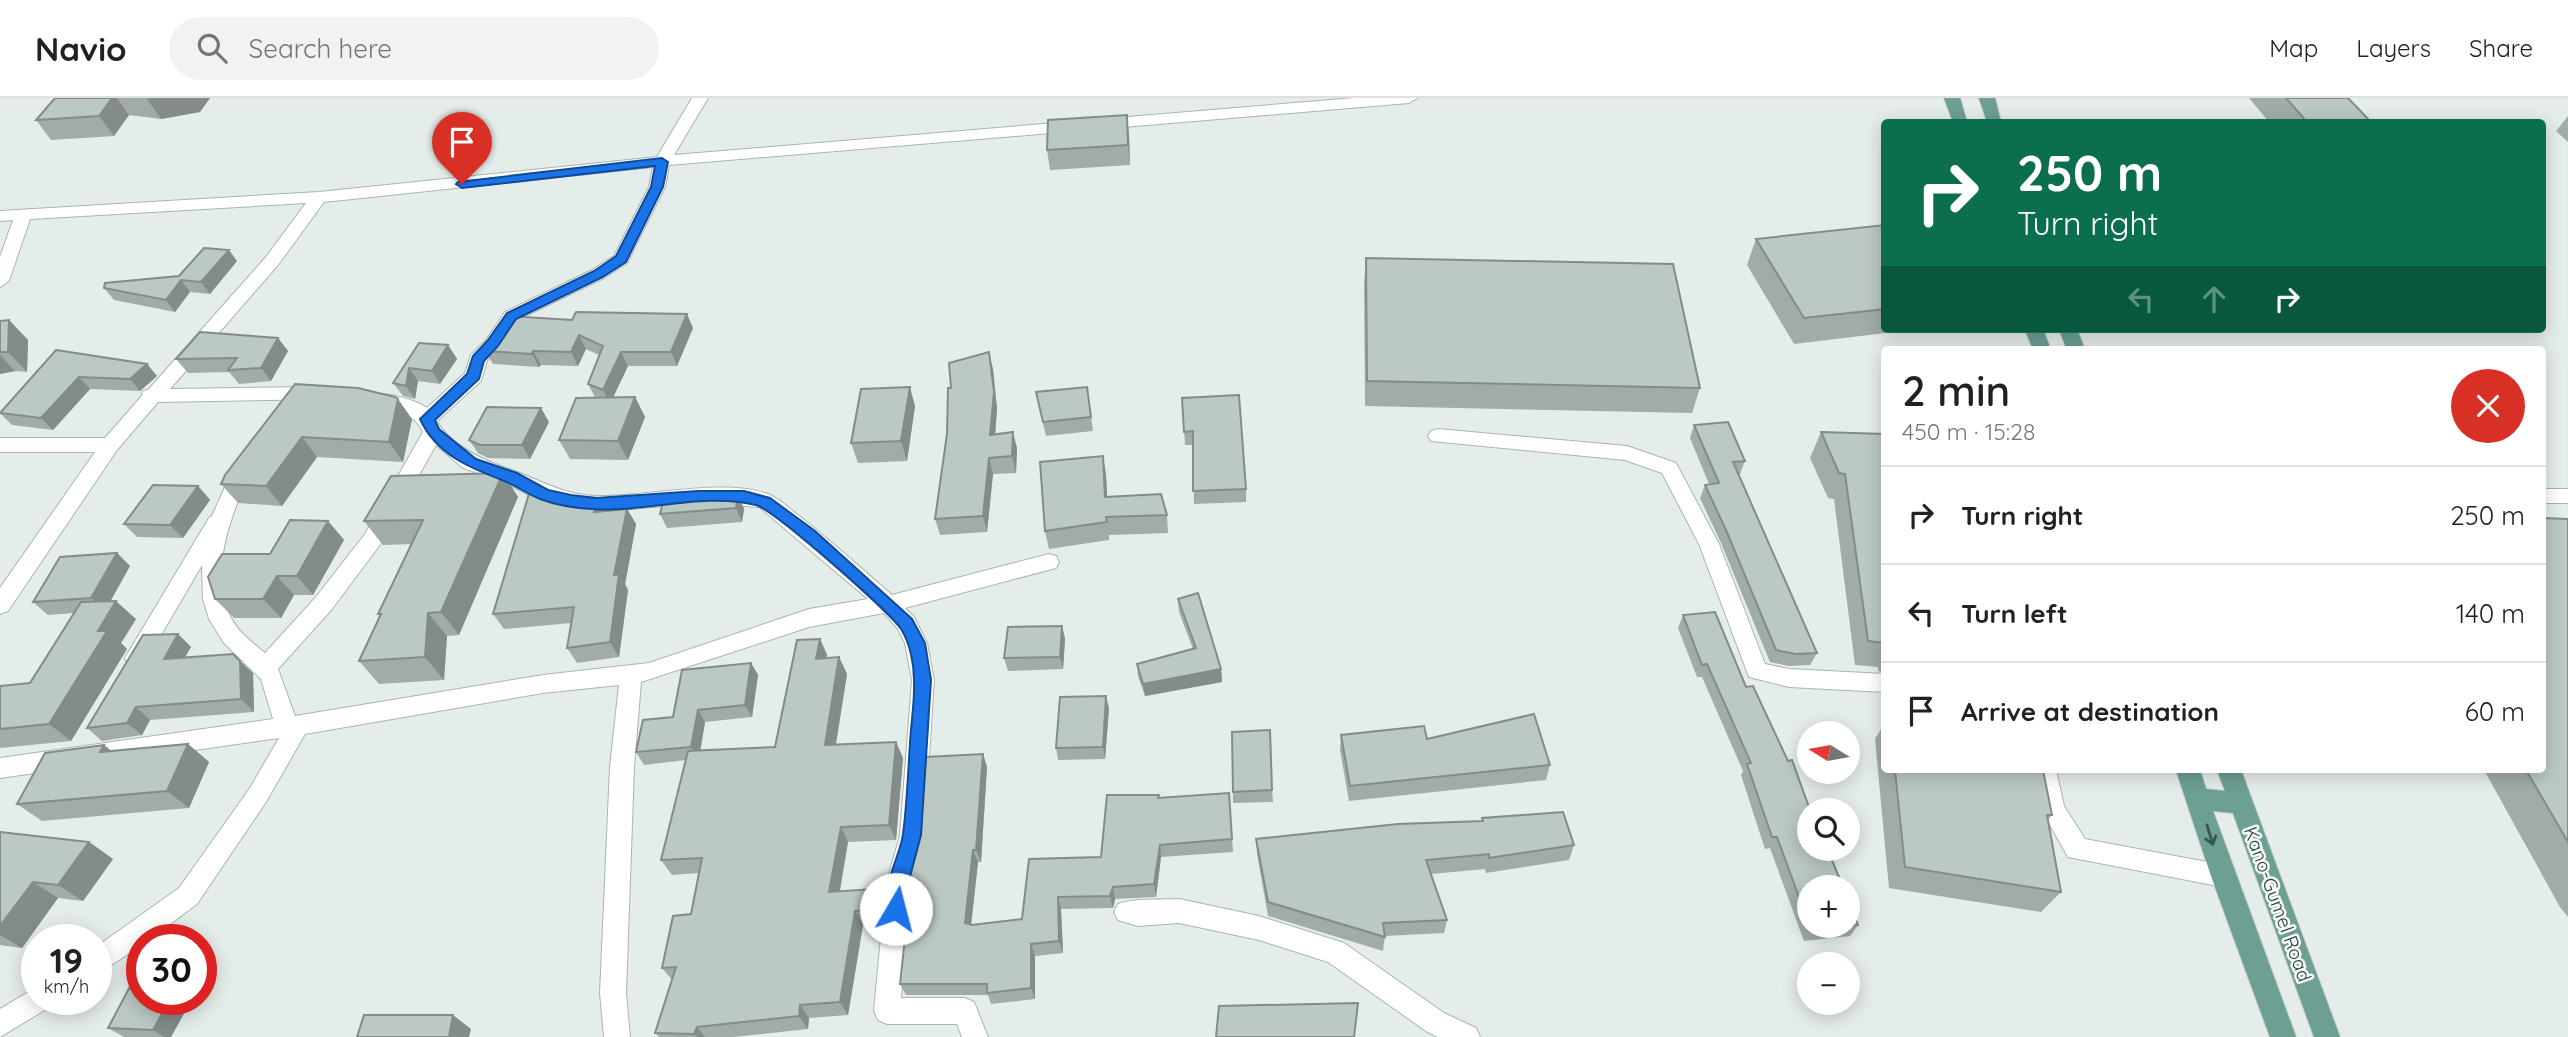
<!DOCTYPE html>
<meta charset="utf-8">
<style>
:root{--surface:#fff;--page:#f2f2f2;--text:#202124;--muted:#757577;--line:#e0e0e0}
body{margin:0;font-family:Quicksand,sans-serif;background:var(--page);color:var(--text);height:100vh;display:flex;flex-direction:column;font-size:26px;white-space:nowrap}
*{box-sizing:border-box;margin:0}
p{font-size:23px;color:var(--muted)}
.icon{flex:none;width:38px;height:38px;fill:none;stroke:currentColor;stroke-width:2;stroke-linecap:round;stroke-linejoin:round}
.map{position:relative;flex:1;overflow:hidden}
.details{position:absolute;left:1881px;top:248px;width:665px;height:427px;display:flex;flex-direction:column;background:var(--surface);border-radius:7px;box-shadow:0 4px 18px #0003}
.details>*{flex:none}
.guide{position:absolute;left:1881px;top:21px;width:665px;height:214px;border-radius:7px;box-shadow:0 4px 18px #0003;background:#0b6e4f;color:#fff;overflow:hidden}
.needle{width:46px;rotate:281deg}
.controls{position:absolute;left:1797px;top:623px;display:grid;gap:14px}
.controls a{display:grid;place-items:center;width:63px;height:63px;border-radius:50%;background:var(--surface);box-shadow:0 4px 18px #0003;font-size:35px}
.speed{position:absolute;left:21px;top:826px;display:flex;gap:14px;font-size:35px;font-weight:700;text-align:center}
.speed>*{display:grid;place-content:center;width:91px;height:91px;border-radius:50%;background:var(--surface);box-shadow:0 4px 18px #0003;line-height:1}
.speed small{font-size:18px;font-weight:400}
.speed .limit{border:10px solid #d22;background:#fff;color:#111}
.pin{position:absolute;display:grid;place-items:center;width:60px;height:60px;color:#fff;margin:-72px -30px;border-radius:50% 50% 50% 0;rotate:-45deg;box-shadow:0 0 7px #0007}
.pin .icon{rotate:45deg}
.me{position:absolute;width:77px;margin:-38px;rotate:8deg;stroke-linejoin:round;filter:drop-shadow(0 0 5px #0008)}
.turn{display:flex;align-items:center;gap:24px;height:147px;padding:0 21px;font-size:32px}
.turn .icon{width:91px;height:91px;stroke-width:2.5}
.turn b{display:block;font-size:49px;line-height:60px}
.lanes{display:flex;align-items:center;height:66px;padding:0 21px;background:#0003;justify-content:center;gap:35px;direction:ltr}
.lanes .off{opacity:.35}
.round{display:grid;place-items:center;flex:none;width:74px;height:74px;border-radius:37px;background:var(--page)}
.summary{display:flex;align-items:center;justify-content:space-between;height:119px;padding:0 21px}
h1{font-size:42px;font-weight:600;line-height:52px}
ul{padding:0;list-style:none}
li{display:flex;align-items:center;gap:21px;height:98px;padding:0 21px;border-top:2px solid var(--line)}
li div{flex:1}
li b{display:block;font-size:26px}
li em{font-style:normal}
header{display:flex;align-items:center;gap:42px;box-sizing:border-box;height:98px;padding:0 35px;background:var(--surface);border-bottom:2px solid var(--line)}
header strong{font-size:33px}
nav{display:flex;gap:38px;margin-inline-start:auto;font-size:24px}
.search{width:490px;height:63px;background:var(--page);display:flex;align-items:center;gap:18px;box-sizing:border-box;padding:0 24px;border-radius:38px;color:var(--muted);font-size:26px}
.map>svg:first-child{display:block}
.lines{fill:none;stroke-linecap:round;stroke-linejoin:round}
.street-casing{stroke:#a8b5b1;stroke-width:2}
.primary-casing{stroke:#c2c9c7;stroke-width:2}
.street{fill:#fff;fill-rule:evenodd}
.primary{fill:#6d9f94;fill-rule:evenodd}
.wall{fill:#a1aca8}
.shaded-wall{fill:#838c88}
.building{fill:#bbc8c3;stroke:#838c88;stroke-width:2}
.oneway{stroke:#37564f}
.route{fill:#1a73e8;stroke:#114b97;stroke-width:2}
.labels{text-anchor:middle;dominant-baseline:central;stroke-width:5;stroke-linejoin:round;paint-order:stroke}
.street-label{font-size:19px;fill:#253e38;stroke:#f6faf8}
</style>
<header>
<strong>Navio</strong>
<div class="search"><svg class="icon" aria-label="search" viewBox="0 0 24 24"><circle cx="10" cy="10" r="6"/><path d="M15 15l6 6"/></svg>Search here</div>
<nav><a>Map</a><a>Layers</a><a>Share</a></nav>
</header>
<div class="map">
<svg width="2568" height="939" viewBox="0 0 2568 939">
<rect width="100%" height="100%" fill="#e5edea"/>
<g class="lines">
<g class="street-casing">
<path id="street" d="M692 0H708L674 57 1355 0H1417L1409 5 669 67 665 89 627 165 604 180 517 222 487 263 481 283 437 323C449 347 481 361 506 370 537 380 561 397 597 398 641 400 733 378 772 398 781 402 790 411 798 417 830 442 861 470 892 497L1049 456 1056 458 1059 464 1056 470 905 510 914 519 927 545 934 582 924 738 910 786 901 900H965L974 904 988 939H962L957 926H887L878 922 874 913 886 786 900 738 912 582 905 545 898 531 884 515 809 529 641 584 634 669 626 895 630 939H604L600 895 610 669 619 587 543 595 305 636 266 704 197 806 149 842H142V847L96 877V849L179 790 250 690 279 640 0 680V660L273 621 261 581 224 545 209 521 203 501 202 467 144 566 136 569 128 566 125 560 209 420 212 418 235 367 242 365 249 367 252 372C232 413 207 475 231 520 239 535 252 544 265 555L316 499 365 436 423 334C413 312 390 313 368 307L366 302 368 297C382 293 415 301 427 310L465 275 471 257 487 241 505 214 592 172 614 158 649 89 653 69 324 104 278 167 170 291 315 289 322 291 324 296 322 301 158 304 117 352 8 513 0 516V490L95 354H0V340H105L141 299 143 293 148 292 266 159 306 105 30 121 9 183 0 189V159L13 122 0 123V113L319 94 657 59ZM436 347 463 370 504 384 537 401 596 414 698 405 759 409 868 501 809 511 649 565 543 577 295 618 278 571 332 511 379 448Z
M1438 331 1627 348 1676 365 1719 446 1765 566 1789 571 1885 576V594L1789 589 1749 579 1699 446 1662 375 1625 362 1431 343 1428 338 1431 333Z
M2543 391H2568V405H2543Z
M2032 672H2056L2064 708 2085 741 2223 767 2232 770 2235 778 2232 786 2223 789 2068 759 2041 711Z
M1179 801 1259 818 1344 845 1444 915 1476 930 1480 939H1438L1426 933 1328 864 1259 842 1179 825 1138 828 1118 822 1114 814 1118 806C1133 800 1162 802 1179 801Z
M37 889V901H52L48 910 0 939V911Z"/>
</g>
<g class="primary-casing">
<path id="primary" d="M1944 0H1960L1967 24H1953Z
M1979 0H1995L2001 24H1987Z
M2025 231H2043L2051 252H2033Z
M2059 231H2077L2085 252H2067Z
M2176 672H2200L2206 691 2225 693 2217 672H2241L2340 939H2314L2233 715 2213 713 2296 939H2270L2211 778Z"/>
</g>
<use href="#street" class="street"/>
<use href="#primary" class="primary"/>
</g>
<path class="wall" d="M55 0H210L200 14 161 21 129 17 114 38 51 42 36 22Z
M2249 0H2348L2371 24H2269Z
M2568 18V44L2556 33Z
M1129 37 1130 67 1050 72 1047 52Z
M1885 127V231H1919L1794 246 1747 167 1756 141Z
M1366 160 1700 290 1692 315 1365 308 1364 186Z
M237 163 210 196 190 194 175 214 114 202 104 190 179 178Z
M509 218 693 230 677 268H628L613 299H635L645 319 628 362 570 361 559 342 597 300 595 299 588 286 599 257 586 251 578 268 541 267 539 269 493 266 485 253Z
M9 222 28 242 27 274 15 273 0 276V223Z
M278 240 288 253 271 283 239 286 229 274 188 275 176 261Z
M419 245 448 247 457 261 440 286 418 283 415 301 403 298 393 285Z
M56 252 147 266 157 278 140 293 90 291 53 332 12 327 0 315Z
M993 271 997 311 995 336 1017 350 1016 375 993 376 987 434 940 437 935 421 947 336Z
M1087 289 1093 333 1046 338 1036 294Z
M358 290 412 321 403 364 317 359 282 408 238 405 221 386Z
M1182 300 1246 391V404L1194 406 1193 347H1185Z
M915 308 907 363 858 365 851 345Z
M549 324 530 361 488 360 478 355 469 342Z
M1694 327 1745 363 1740 376H1739L1817 555 1810 567 1789 568 1770 564 1721 445 1700 400 1705 387 1709 386 1690 340Z
M1821 334 1885 336V575L1878 573V569L1855 567 1834 401 1828 400 1810 360Z
M503 375 518 399 459 537 447 538 444 582 379 586 359 563 380 518 378 516 412 446 383 447 364 423Z
M1106 376 1107 399 1167 417 1168 435 1109 437V442L1049 451 1045 433Z
M198 388 210 402 183 440 137 439 124 426Z
M738 397 744 411 742 424 667 430 660 416Z
M561 398 600 400 607 413 627 411 636 426 625 486 628 492 619 559 577 565 567 550 571 525 504 531 493 516Z
M2568 421V819L2560 809 2484 672H2543Z
M328 423 344 442 313 497H294L281 520H234L215 501 270 456Z
M117 455 130 468 110 503 136 521 121 545 127 551 71 643 0 650V588L30 585 74 515 48 517 33 504Z
M1178 501 1221 571 1222 584 1145 598 1138 578 1137 566 1193 551 1179 514Z
M1683 517 1810 751 1858 827 1850 838 1804 843 1770 750 1765 751 1741 677 1743 673 1702 579H1697L1678 530Z
M1062 528 1065 541 1063 571 1008 573 1004 560Z
M178 536 191 549 185 559 233 556 253 575 254 614 150 622 142 637 102 643 87 630Z
M820 541 827 557V560L839 559 847 576 836 647 896 644 903 660 896 742 848 744 840 793 881 806 880 826 863 827 848 917 809 920 808 931 733 939H659L655 935 672 882 662 870 691 816 699 775 672 777 661 762 686 662 644 667 636 654 673 619 751 565 758 577 752 619 705 624 700 652 775 649Z
M1885 590V672H2043L2052 717 2048 722 2061 794 2041 814 1889 790 1875 641 1884 626 1881 596Z
M1109 610 1105 661 1058 662 1056 650Z
M1341 637 1427 641 1550 667 1546 682 1349 703 1340 652Z
M188 646 209 664 189 710 42 723 17 706 104 647 111 653Z
M983 656 987 669 981 764H978L971 826 1022 821 1101 759 1159 697V700L1229 695 1233 754 1161 759 1156 799 1115 801 1113 810 1061 811 1063 855 1035 858V901L991 906 988 897H906L900 886 907 820 904 813Z
M1272 692 1273 704 1233 705V694Z
M1482 720 1574 747 1569 762 1486 775 1485 771 1431 776 1447 822 1444 835 1385 838 1383 853 1268 818 1257 756 1256 741 1481 723Z
M0 734 89 744 113 761 83 803 58 800 22 850 0 847Z
M142 901H192L171 939H124L108 930Z"/>
<path class="shaded-wall" d="M112 0H117L129 17 114 38 99 18Z
M152 0H210L200 14 161 21 147 1Z
M1127 17 1129 37 1130 67 1128 47Z
M229 152 237 163 210 196 201 184Z
M181 182 190 194 175 214 166 202Z
M687 216 693 230 677 268 671 254Z
M9 222 28 242 27 274 8 254Z
M579 237 586 251 578 268 571 254Z
M278 240 288 253 271 283 261 270Z
M448 247 457 261 440 286 432 273Z
M533 253 541 267 539 269 532 256Z
M621 254 628 268 610 306 603 292Z
M989 254 993 271 997 311 994 353 990 337Z
M0 257 15 273 0 276Z
M147 266 157 278 140 293 130 281Z
M409 270 418 283 415 301 406 288Z
M79 279 90 291 53 332 41 320Z
M910 289 915 308 907 363 901 343Z
M635 299 645 319 628 362 618 343Z
M398 301 412 321 403 364 389 344Z
M541 310 549 324 530 361 522 347Z
M1013 334 1017 350 1016 375 1012 358Z
M302 339 317 359 282 408 266 388Z
M1103 358 1106 376 1108 417 1105 399Z
M989 360 993 376 987 434 983 418Z
M503 375 518 399 459 537 441 514Z
M198 388 210 402 183 440 170 427Z
M738 397 744 411 742 424 736 410Z
M600 400 609 416 594 414Z
M627 411 636 426 625 486 628 492 619 559 610 544 614 477Z
M328 423 344 442 313 497 297 478Z
M117 455 130 468 105 513 91 500Z
M277 478 294 497 281 520 263 501Z
M116 503 136 521 121 545 127 551 71 643 49 626 98 533Z
M428 515 447 538 444 582 425 559Z
M1062 528 1065 541 1063 571 1060 559Z
M178 536 191 549 177 573 164 561Z
M820 541 827 557 823 577 816 561Z
M839 559 847 576 833 663 825 647Z
M240 563 253 575 254 614 241 601Z
M751 565 758 577 752 619 745 607Z
M1221 571 1222 584 1145 598 1143 586Z
M1106 598 1109 610 1105 661 1103 649Z
M136 609 150 622 142 637 127 625Z
M698 612 705 624 699 661 691 649Z
M896 644 903 660 896 742 889 727Z
M188 646 209 664 189 710 167 693Z
M104 647 126 665 100 654Z
M983 656 987 669 981 764 976 752Z
M841 729 848 744 837 808 829 794Z
M89 744 113 761 83 803 58 787Z
M1160 747 1161 759 1156 799 1154 786Z
M973 752 978 764 970 837 965 825Z
M33 784 58 800 22 850 0 837V828Z
M1113 789 1115 801 1113 810 1110 798Z
M874 791 881 806 880 826 872 812Z
M1058 799 1061 811 1063 855 1059 843Z
M855 813 863 827 848 917 840 904Z
M1031 846 1035 858V901L1031 890Z
M201 860 210 866 201 883Z
M170 901H192L171 939H164L153 932Z
M800 907 809 920 808 931 799 918Z
M453 917 471 931 469 939H449Z
M697 929 705 939H697L694 936Z"/>
<path class="building" d="M55 0H112L99 18 36 22Z
M2286 0H2348L2371 24H2307Z
M1127 17 1128 47 1047 52 1048 22Z
M1885 127V211L1804 220 1756 141Z
M204 150 229 152 201 184 181 182 166 202 104 190 105 185 179 178Z
M1366 160 1673 166 1700 290 1367 283Z
M576 214 687 216 671 254H621L603 292 588 286 603 248 579 237 571 254 533 253 532 256 485 253 509 218 572 222Z
M9 222 8 254H0V223Z
M200 234 278 240 261 270 228 272 237 260 176 261Z
M419 245 448 247 432 273 409 270 406 288 393 285Z
M56 252 147 266 130 281 79 279 41 320 0 315Z
M989 254 994 294 990 337 1013 334 1012 358 989 360 983 418 935 421 947 336 948 290H951L949 265Z
M295 286 358 290 395 299 398 301 389 344 302 339 266 388 221 386 225 377Z
M910 289 901 343 851 345 861 291Z
M1087 289 1091 319 1043 324 1036 294Z
M1239 297 1246 391 1193 393V333L1184 334 1182 300Z
M635 299 618 343 559 342 576 300Z
M487 309 541 310 522 347H480L469 342Z
M1728 324 1745 363 1733 364 1817 555 1796 556 1776 552 1726 432 1705 387 1719 385 1694 327Z
M1821 334 1885 336V545L1868 543 1845 376 1839 375Z
M1103 358 1105 399 1161 396 1167 417 1106 419 1107 424 1045 433 1040 364Z
M503 375 441 514 428 515 425 559 359 563 381 516H378L423 422 364 423 391 378Z
M153 387 198 388 170 427 124 426Z
M531 389 561 398 600 400 594 414 627 411 614 477 619 476 610 544 567 550 574 509 493 516Z
M691 394 738 397 736 410 660 416 665 397Z
M2543 420 2568 421V744L2526 672H2543Z
M290 422 328 423 297 478H277L263 501H215L208 479 222 456H270Z
M117 455 91 500 33 504 60 459Z
M1198 495 1221 571 1143 586 1137 566 1196 550 1178 501Z
M116 503 98 533H107L49 626 0 631V588L30 585 81 504Z
M1715 514 1746 589 1753 588 1788 663 1792 662 1810 712V751H1824L1826 758 1830 757 1843 789H1810V828H1848V802L1858 827 1811 832 1777 739H1772L1747 666 1751 665 1707 566 1702 567 1683 517Z
M1062 528 1060 559 1004 560 1008 529Z
M178 536 164 561 233 556 240 563 241 601 136 609 127 625 87 630 143 537Z
M820 541 816 561 839 559 825 647 896 644 889 727 841 729 829 794 874 791 872 812 855 813 840 904 800 907 799 918 697 929 694 936 655 935 676 869 662 870 673 818 691 816 702 760 661 762 688 653 775 649 797 542Z
M751 565 745 607 698 612 691 649 636 654 643 622 673 619 682 572Z
M1106 598 1103 649 1056 650 1060 599Z
M1534 616 1550 667 1350 688 1341 637 1424 628 1427 641Z
M1270 632 1272 692 1233 694 1232 634Z
M188 646 167 693 17 706 45 655 104 647 100 654Z
M983 656 976 752H973L965 825 972 827 1022 821 1029 761 1101 759 1107 697H1159L1158 700 1229 695 1232 741 1160 747 1154 786 1113 789 1110 798 1058 799 1059 843 1031 846V890L987 895V886H900L908 812 904 813 905 792 921 725 926 659Z
M1895 672H2043L2052 717H2047L2061 794 1905 769Z
M1563 714 1574 747 1489 760V756L1426 762 1447 822 1383 825 1385 839 1268 804 1256 741 1398 726 1483 723 1482 720Z
M0 734 89 744 58 787 33 784 0 828Z
M142 866V901H170L153 932 108 930Z
M1358 905 1354 939H1216L1219 908Z
M364 917H453L449 939H357Z"/>
<defs><path id="oneway-shaft" d="M-6 0H5M1.5-3L5.5 0L1.5 3" fill="none" stroke-width="1.6" stroke-linecap="round" stroke-linejoin="round" transform="scale(1.75)"/></defs>
<use class="oneway" href="#oneway-shaft" transform="translate(2210 737) rotate(73)"/>
<path class="route" d="M662 60 668 64 663 89 626 164 603 179 516 221 498 248 484 263 479 281 435 322 439 331 476 361 517 375 548 392 571 397 596 400 698 393H744L770 400 815 433 912 521 925 545 931 582 921 737 908 786 903 818 896 820 889 818C878 793 900 760 903 736 907 706 908 675 910 645 911 625 915 603 914 582 914 566 910 545 901 531 889 513 774 412 756 407 703 394 646 415 592 411 575 410 556 407 540 401 527 396 515 387 502 382 468 369 436 356 420 321L467 276 473 258 488 242 507 215 594 173 616 158 651 89 655 68 462 90 456 86 458 84Z"/>
<g class="labels">
<g class="street-label">
<text transform="translate(2278 806) rotate(70)">Kano-Gumel Road</text>
</g>
</g>
</svg>
<div class="controls">
<a><svg class="needle" viewBox="-14 -14 28 28"><path d="M0-13l5 13h-10z" fill="#e53935"/><path d="M0 13l5-13h-10z" fill="#757577"/></svg></a>
<a><svg class="icon" aria-label="search" viewBox="0 0 24 24"><circle cx="10" cy="10" r="6"/><path d="M15 15l6 6"/></svg></a>
<a>+</a>
<a>−</a>
</div>
<div class="speed"><div>19<small>km/h</small></div><div class="limit">30</div></div>
<div class="pin" style="left:462px;top:86px;background:#d93025"><svg class="icon" aria-label="arrive" viewBox="0 0 24 24"><path d="M6 21V4h12l-3 4 3 4H6"/></svg></div>
<svg class="me" style="left:896px;top:811px" viewBox="-20 -20 40 40"><circle r="19" fill="#fff"/><path d="M0-13L10 11 0 6-10 11z" fill="#1a73e8"/></svg>
<div class="guide">
<div class="turn"><svg class="icon" aria-label="right" viewBox="0 0 24 24"><path d="M7 20v-9h11M14 6l5 5-5 5"/></svg><div><b>250 m</b>Turn right</div></div>
<div class="lanes"><svg class="icon off" aria-label="left" viewBox="0 0 24 24"><path d="M17 20v-9H6M10 6l-5 5 5 5"/></svg><svg class="icon off" aria-label="ahead" viewBox="0 0 24 24"><path d="M12 20V5M6 11l6-6 6 6"/></svg><svg class="icon" aria-label="right" viewBox="0 0 24 24"><path d="M7 20v-9h11M14 6l5 5-5 5"/></svg></div>
</div>
<section class="details">
<div class="summary"><div><h1>2 min</h1><p>450 m · 15:28</p></div><a class="round" style="background:#d93025;color:#fff"><svg class="icon" aria-label="close" viewBox="0 0 24 24"><path d="M6 6l12 12M18 6L6 18"/></svg></a></div>
<ul>
<li><svg class="icon" aria-label="right" viewBox="0 0 24 24"><path d="M7 20v-9h11M14 6l5 5-5 5"/></svg><div><b>Turn right</b></div><em>250 m</em></li>
<li><svg class="icon" aria-label="left" viewBox="0 0 24 24"><path d="M17 20v-9H6M10 6l-5 5 5 5"/></svg><div><b>Turn left</b></div><em>140 m</em></li>
<li><svg class="icon" aria-label="arrive" viewBox="0 0 24 24"><path d="M6 21V4h12l-3 4 3 4H6"/></svg><div><b>Arrive at destination</b></div><em>60 m</em></li>
</ul>
</section>
</div>
